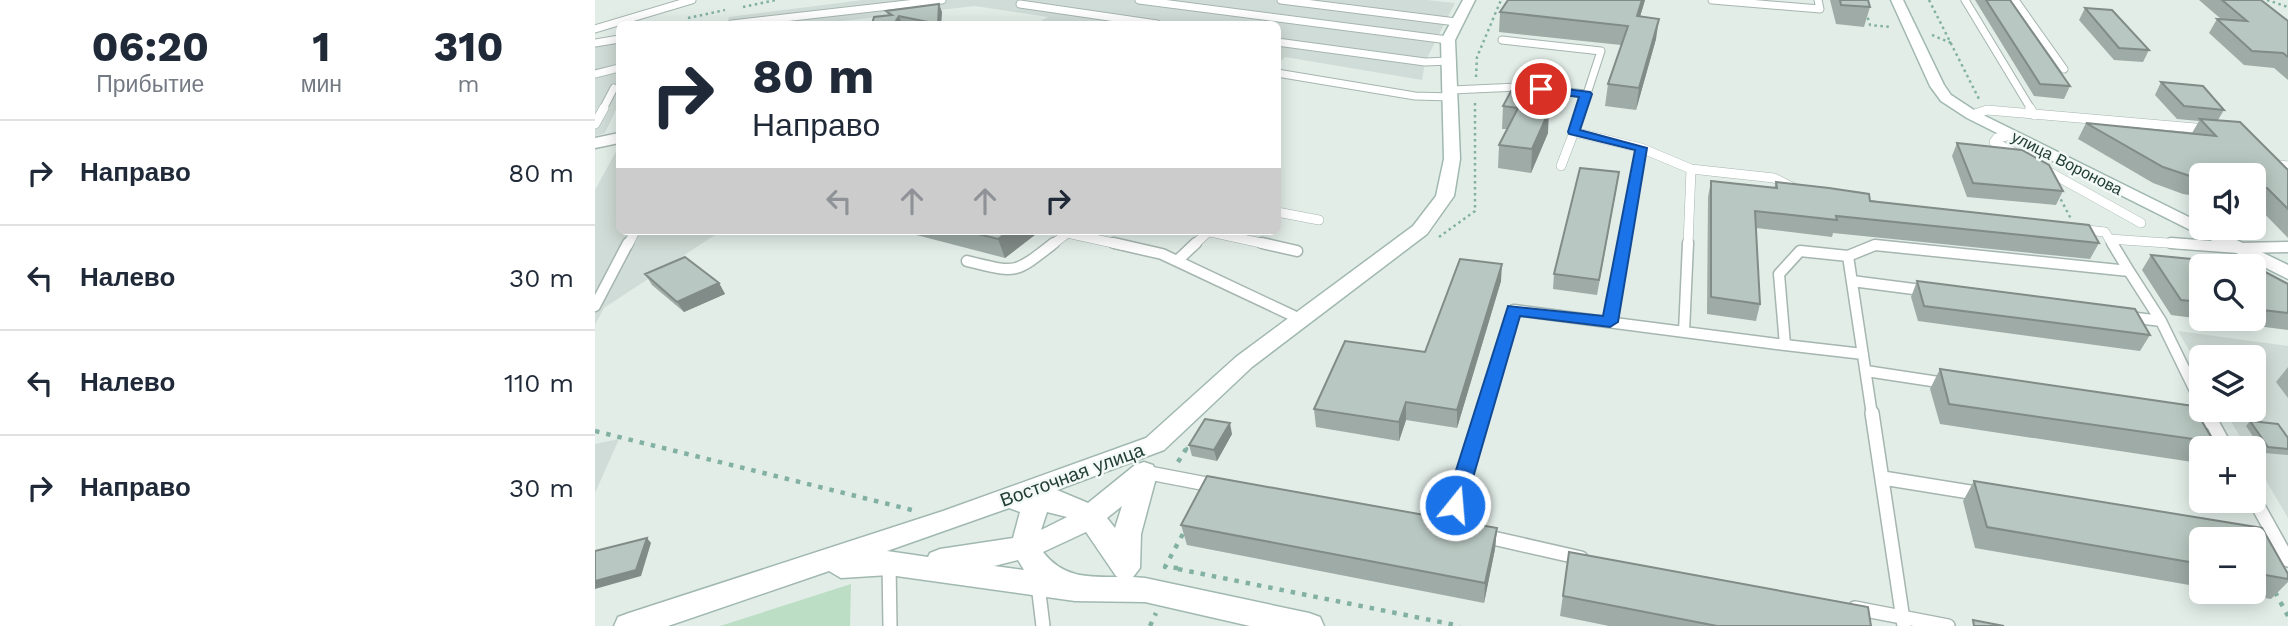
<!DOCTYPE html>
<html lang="ru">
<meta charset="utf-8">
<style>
:root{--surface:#fff;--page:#f2f2f3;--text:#1f2937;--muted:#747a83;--line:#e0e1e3}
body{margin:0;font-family:"Work Sans",sans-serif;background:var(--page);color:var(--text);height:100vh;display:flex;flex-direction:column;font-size:26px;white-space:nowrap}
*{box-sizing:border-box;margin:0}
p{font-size:23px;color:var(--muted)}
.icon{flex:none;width:38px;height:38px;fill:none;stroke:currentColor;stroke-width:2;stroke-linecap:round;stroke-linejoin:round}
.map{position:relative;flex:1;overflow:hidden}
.details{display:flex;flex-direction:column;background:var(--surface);width:595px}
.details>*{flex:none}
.banner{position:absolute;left:21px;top:21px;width:665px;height:214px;border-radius:10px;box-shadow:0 4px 18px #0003;background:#fff;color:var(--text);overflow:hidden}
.tools{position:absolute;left:1594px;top:163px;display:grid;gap:14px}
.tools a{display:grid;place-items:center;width:77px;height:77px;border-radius:10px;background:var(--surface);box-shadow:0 4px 18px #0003;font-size:35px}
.pin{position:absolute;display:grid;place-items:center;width:60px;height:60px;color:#fff;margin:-30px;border:4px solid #fff;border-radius:50%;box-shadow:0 2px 7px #0007}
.me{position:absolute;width:77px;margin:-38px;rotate:17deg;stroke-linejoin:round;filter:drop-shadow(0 0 5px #0008)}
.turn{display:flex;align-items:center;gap:24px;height:147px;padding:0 21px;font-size:32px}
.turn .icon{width:91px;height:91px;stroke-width:2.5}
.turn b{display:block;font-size:49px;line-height:60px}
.lanes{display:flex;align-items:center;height:66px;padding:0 21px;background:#0003;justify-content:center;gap:35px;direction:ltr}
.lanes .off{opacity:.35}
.eta{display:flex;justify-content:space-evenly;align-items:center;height:119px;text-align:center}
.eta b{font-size:42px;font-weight:700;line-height:49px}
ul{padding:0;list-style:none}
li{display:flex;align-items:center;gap:21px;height:105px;padding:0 21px;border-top:2px solid var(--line)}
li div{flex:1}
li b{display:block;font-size:26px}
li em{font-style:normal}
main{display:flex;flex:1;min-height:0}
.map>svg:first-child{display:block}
.built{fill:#d0dcd7}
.green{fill:#bbdec5}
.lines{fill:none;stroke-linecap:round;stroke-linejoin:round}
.lane-far3-casing{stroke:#a5b5af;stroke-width:9}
.lane-far2-casing{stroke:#a5b5af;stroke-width:10}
.lane-far1-casing{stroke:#a5b5af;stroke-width:13}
.lane-casing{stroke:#a5b5af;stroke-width:16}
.street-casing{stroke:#a5b5af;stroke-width:3}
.secondary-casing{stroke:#a0b8b0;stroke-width:3}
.path-far1{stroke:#82b0a2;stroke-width:2.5;stroke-dasharray:2.5 3.5;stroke-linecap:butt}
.path{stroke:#82b0a2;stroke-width:4.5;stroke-dasharray:4.5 7;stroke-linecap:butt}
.lane-far3{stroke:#fff;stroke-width:7}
.lane-far2{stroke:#fff;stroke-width:9}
.lane-far1{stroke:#fff;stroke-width:10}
.lane{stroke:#fff;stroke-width:13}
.street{fill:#fff;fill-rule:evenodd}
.secondary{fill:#fff;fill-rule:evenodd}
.wall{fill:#9eaba6}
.shaded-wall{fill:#818b87}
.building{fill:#b8c7c1;stroke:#818b87;stroke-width:2}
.route{fill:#1a73e8;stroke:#114b97;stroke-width:2}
.labels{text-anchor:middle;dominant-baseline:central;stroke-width:5;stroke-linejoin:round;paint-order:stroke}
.far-street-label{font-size:16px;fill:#223e36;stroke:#f3f9f6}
.street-label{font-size:19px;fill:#223e36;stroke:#f3f9f6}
</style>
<main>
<section class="details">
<div class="eta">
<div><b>06:20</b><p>Прибытие</p></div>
<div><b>1</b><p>мин</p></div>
<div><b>310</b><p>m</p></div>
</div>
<ul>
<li><svg class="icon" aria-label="right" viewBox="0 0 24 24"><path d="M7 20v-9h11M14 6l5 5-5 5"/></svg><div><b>Направо</b></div><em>80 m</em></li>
<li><svg class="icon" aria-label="left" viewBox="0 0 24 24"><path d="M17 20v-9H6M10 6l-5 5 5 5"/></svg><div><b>Налево</b></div><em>30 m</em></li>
<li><svg class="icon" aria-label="left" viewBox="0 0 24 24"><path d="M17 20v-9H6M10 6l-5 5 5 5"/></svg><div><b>Налево</b></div><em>110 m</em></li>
<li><svg class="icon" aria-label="right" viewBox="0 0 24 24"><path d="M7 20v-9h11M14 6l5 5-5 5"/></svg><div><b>Направо</b></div><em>30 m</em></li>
</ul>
</section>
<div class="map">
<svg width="1693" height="626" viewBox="0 0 1693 626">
<rect width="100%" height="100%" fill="#e2ede8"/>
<path class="built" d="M268 0H832L860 3 830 62 827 80 690 57 683 64 682 24H440L453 17 380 6 220 24H131L134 17Z
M24 41V103L10 133 0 136V45Z
M24 146V231H126L9 308 0 325V190Z
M1583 331 1693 346V518L1659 460V448H1652L1629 410H1659V357H1606V371Z
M24 439 0 493V444Z"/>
<path class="green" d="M256 584 255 626H125Z"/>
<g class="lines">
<g class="lane-far3-casing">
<path id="lane-far3" d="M544 0 853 40
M686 0 861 22
M1117 0 1225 9 1223 0
M1370 0 1436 109
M1420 0 1469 69
M425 4 562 24
M137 24 347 0
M0 29 97 0
M907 40 1006 51 987 109
M682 42 830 62 855 61
M0 43 24 39
M682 73 820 96 857 97
M0 74 24 68
M857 90 923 87 991 94
M8 109 19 88"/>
</g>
<g class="lane-far2-casing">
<path id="lane-far2" d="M987 108 979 132 1046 148 1096 169 1093 245
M1435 108 1439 115
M1377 115 1392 110 1612 129
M0 124 9 108
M1417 135 1402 138 1399 142 1422 154
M1678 164 1693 166
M966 166 979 132
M1096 169 1179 178 1201 189
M1449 169 1546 223
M682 212 724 220
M1483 229 1510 232 1518 245
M611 231 675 245
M472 233 527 245
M1514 239 1601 245
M33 245 40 231
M457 245 475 231
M599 245 614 231
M1029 245 1046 148"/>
</g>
<g class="lane-far1-casing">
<path id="lane-far1" d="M519 243 567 254 705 319
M667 243 702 251
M1576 243 1643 248 1693 247
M583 260 601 243
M372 261C422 273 418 275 459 243
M1534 271 1566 321 1606 403
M1257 281 1334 291
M0 306 33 243
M1534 317 1566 321
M1015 322 1029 243
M1089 332 1093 243
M1190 345 1268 354
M1271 371 1350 383
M1610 410 1613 415
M887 415 919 310 1190 345 1184 274 1205 251 1253 256
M1277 415 1253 256 1280 245 1534 271 1517 243"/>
</g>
<g class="lane-casing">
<path id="lane" d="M1277 413 1309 626
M1612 413 1631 448
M1595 418 1616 422
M549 472 622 486
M1288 478 1387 494
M1659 499 1693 560
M852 529 887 413
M889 536 986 558
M1662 539 1683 542
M294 563 295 626
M443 585 448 626
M1260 608 1353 626"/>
</g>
<g class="street-casing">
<path id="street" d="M24 133V143L0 148V138Z"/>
</g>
<g class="secondary-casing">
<path id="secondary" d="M868 0H880L860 40 865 159 859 196 832 234 657 367 569 450 462 490 493 503 540 465 549 462 558 465 562 474 546 534 545 568 538 577 550 578 714 613 725 617 729 626H655L550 602 480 601 294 575 246 578 234 571 73 626H19L23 617 34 613 348 511 551 438 641 357 818 226 841 196 849 159 846 40ZM527 506 520 528 512 518ZM414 508 425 512 418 538 345 549 335 553 333 557 292 551ZM452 512 472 517 446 530ZM491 532 521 576 523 577C493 577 468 578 448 552ZM423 560 429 570 399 566Z
M1296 0H1308L1349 85 1356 95 1382 112 1606 223V228H1617L1693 265V279L1372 118 1346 101 1335 86Z"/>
</g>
<path class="path-far1" d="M1334 0 1384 99
M1672 0 1693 7
M148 7 181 0
M1271 12 1275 25 1296 27
M93 18 130 10
M1337 35 1356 43
M881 77 882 57 906 0
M1463 194 1476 219
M844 237 880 211V102"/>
<path class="path" d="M0 431 317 510
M583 462 591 449 586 448
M583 568 570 567 590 530
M583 569 865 626
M1680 592 1693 616
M555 626 561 613"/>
<use href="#lane-far3" class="lane-far3"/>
<use href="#lane-far2" class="lane-far2"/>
<use href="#lane-far1" class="lane-far1"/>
<use href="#lane" class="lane"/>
<use href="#street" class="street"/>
<use href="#secondary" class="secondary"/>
</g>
<path class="wall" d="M913 0H1050L1045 17 1061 39 1041 110 1010 106 1013 84 1026 45 904 32 905 12Z
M1235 0H1273L1275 7 1269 27 1241 24Z
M1380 0H1415L1475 86 1469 99 1439 96Z
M1604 0H1666L1693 21V80L1679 68 1649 65 1614 33 1622 19H1626Z
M1490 8 1554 50 1548 62 1519 60 1484 20Z
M291 11 347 12 346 24H277L293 15Z
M1566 82 1629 110 1623 120 1693 170V238L1661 205H1659V175H1606V197L1588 194 1558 183 1483 139 1491 123 1597 133 1604 121 1582 119 1560 95Z
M954 99 949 110 953 133 936 173 903 168 904 145 912 129H907L908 106Z
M1362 143 1468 191 1461 205 1372 197 1357 156Z
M1116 181 1179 188 1181 182 1504 243 1495 259 1238 233 1237 237 1161 228 1165 304 1161 321 1112 314 1113 197Z
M1022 186 1002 295 958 289 959 274Z
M306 231H445L410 258Z
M1556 255 1606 266V318H1659V266L1693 284V330L1576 315 1547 270Z
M50 274 124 283 130 294 89 312 57 285Z
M906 281 862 428 811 420 804 441 721 427 719 409 830 352Z
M1322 281 1555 335 1545 351 1323 321 1316 297Z
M1693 367V398L1681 382Z
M1345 369 1619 442 1615 448H1606V459L1604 463 1345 424 1335 389Z
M1655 421 1693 438V455L1669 453 1651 426Z
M637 434 622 461 597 456 594 445Z
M1379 481 1667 528 1693 574V582L1676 599 1631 592H1659V539H1606V587L1380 548 1368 501Z
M586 525 902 528 900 549 889 603 592 545Z
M974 552 1276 626H1014L965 616Z"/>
<path class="shaded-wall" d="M1047 0H1050L1039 36 1042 16Z
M344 4 347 12 346 24H343Z
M304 16 307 24H299Z
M1064 19 1061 39 1041 110 1044 88Z
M956 77 954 99 939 131 941 109Z
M954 111 953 133 936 173 937 149Z
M414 231H445L410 258 403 239Z
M907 264 906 281 862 428V410Z
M124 283 130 294 89 312 82 302Z
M811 402V420L804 441V422Z
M635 423 637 434 622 461 619 450Z
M902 528 900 549 889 603 890 583Z
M52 538 56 543 46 576 0 589V581Z"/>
<path class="building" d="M913 0H1047L1042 16 1064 19 1044 88 1013 84 1033 26 905 12Z
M1245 0H1273L1275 7 1246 5Z
M1391 0H1415L1475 86 1445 84Z
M1627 0H1666L1693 21V57L1688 53 1657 51 1622 19 1652 21Z
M344 4 343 24 304 16 299 24H277L279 17 297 15 291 11Z
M1490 8 1517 10 1554 50 1524 48Z
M926 73 956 77 941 109 954 111 937 149 904 145 923 108 908 106Z
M1566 82 1608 86 1629 110 1589 106Z
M1605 119 1645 122 1693 170V209L1672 188 1659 186V175H1606V179L1598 177 1568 167 1491 123 1621 136Z
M1362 143 1427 150 1454 165 1468 191 1378 183Z
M985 168 1024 172 1004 280 959 274Z
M1116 181 1182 188 1181 182 1234 188 1274 194 1275 201 1494 225 1504 243 1241 216 1242 220 1160 211 1165 304 1116 297Z
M371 231H414L403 239Z
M1556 255 1658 265 1659 266H1606V302L1586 300Z
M90 257 124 283 82 302 50 274Z
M865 259 907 264 862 410 811 402 804 422 719 409 750 341 830 352Z
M1659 266 1693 284V313L1659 309Z
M1322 281 1540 309 1555 335 1329 306Z
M1345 369 1598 406 1619 442 1354 404Z
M610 419 635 423 619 450 594 445Z
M1655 421 1683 424 1693 438V449L1673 447Z
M612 476 902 528 890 583 586 525Z
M1379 481 1667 528 1693 574V579L1659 573V539H1606V564L1392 527Z
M52 538 41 570 0 581V551Z
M974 552 1273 607 1276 626H1122L968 596Z
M1378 620 1409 626H1379Z"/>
<path class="route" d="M946 86 995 92 997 94 985 130 1052 148 1023 322 1015 327 925 316 870 505 867 510 860 513 853 510 850 505 913 306 1008 316 1040 150 974 134 973 132 984 97 942 91 940 89Z"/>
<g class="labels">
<g class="far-street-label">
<text transform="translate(1472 163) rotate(27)">улица Воронова</text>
</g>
<g class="street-label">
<text transform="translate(477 475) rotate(-20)">Восточная улица</text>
</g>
</g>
</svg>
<div class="tools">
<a><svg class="icon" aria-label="sound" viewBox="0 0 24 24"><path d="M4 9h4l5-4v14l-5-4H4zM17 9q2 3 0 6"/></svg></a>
<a><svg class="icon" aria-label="search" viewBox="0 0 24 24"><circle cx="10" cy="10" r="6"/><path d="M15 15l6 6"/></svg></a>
<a><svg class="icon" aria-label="layers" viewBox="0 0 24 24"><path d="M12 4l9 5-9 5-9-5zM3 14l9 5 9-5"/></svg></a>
<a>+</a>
<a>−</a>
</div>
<div class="pin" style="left:946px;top:89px;background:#d93025"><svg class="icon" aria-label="arrive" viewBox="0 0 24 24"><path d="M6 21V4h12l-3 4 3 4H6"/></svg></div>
<svg class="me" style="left:860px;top:505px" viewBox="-20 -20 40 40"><circle r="17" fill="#1a73e8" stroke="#fff" stroke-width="3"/><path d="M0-11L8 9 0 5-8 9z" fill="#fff"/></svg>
<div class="banner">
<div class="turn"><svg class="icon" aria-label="right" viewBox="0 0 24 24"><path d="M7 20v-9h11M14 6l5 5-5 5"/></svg><div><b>80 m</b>Направо</div></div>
<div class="lanes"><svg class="icon off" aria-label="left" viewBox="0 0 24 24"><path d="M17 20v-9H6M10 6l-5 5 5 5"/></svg><svg class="icon off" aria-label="ahead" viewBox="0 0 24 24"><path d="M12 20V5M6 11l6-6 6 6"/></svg><svg class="icon off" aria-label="ahead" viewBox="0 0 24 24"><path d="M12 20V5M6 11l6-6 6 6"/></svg><svg class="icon" aria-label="right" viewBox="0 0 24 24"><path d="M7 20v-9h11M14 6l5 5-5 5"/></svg></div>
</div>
</div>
</main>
